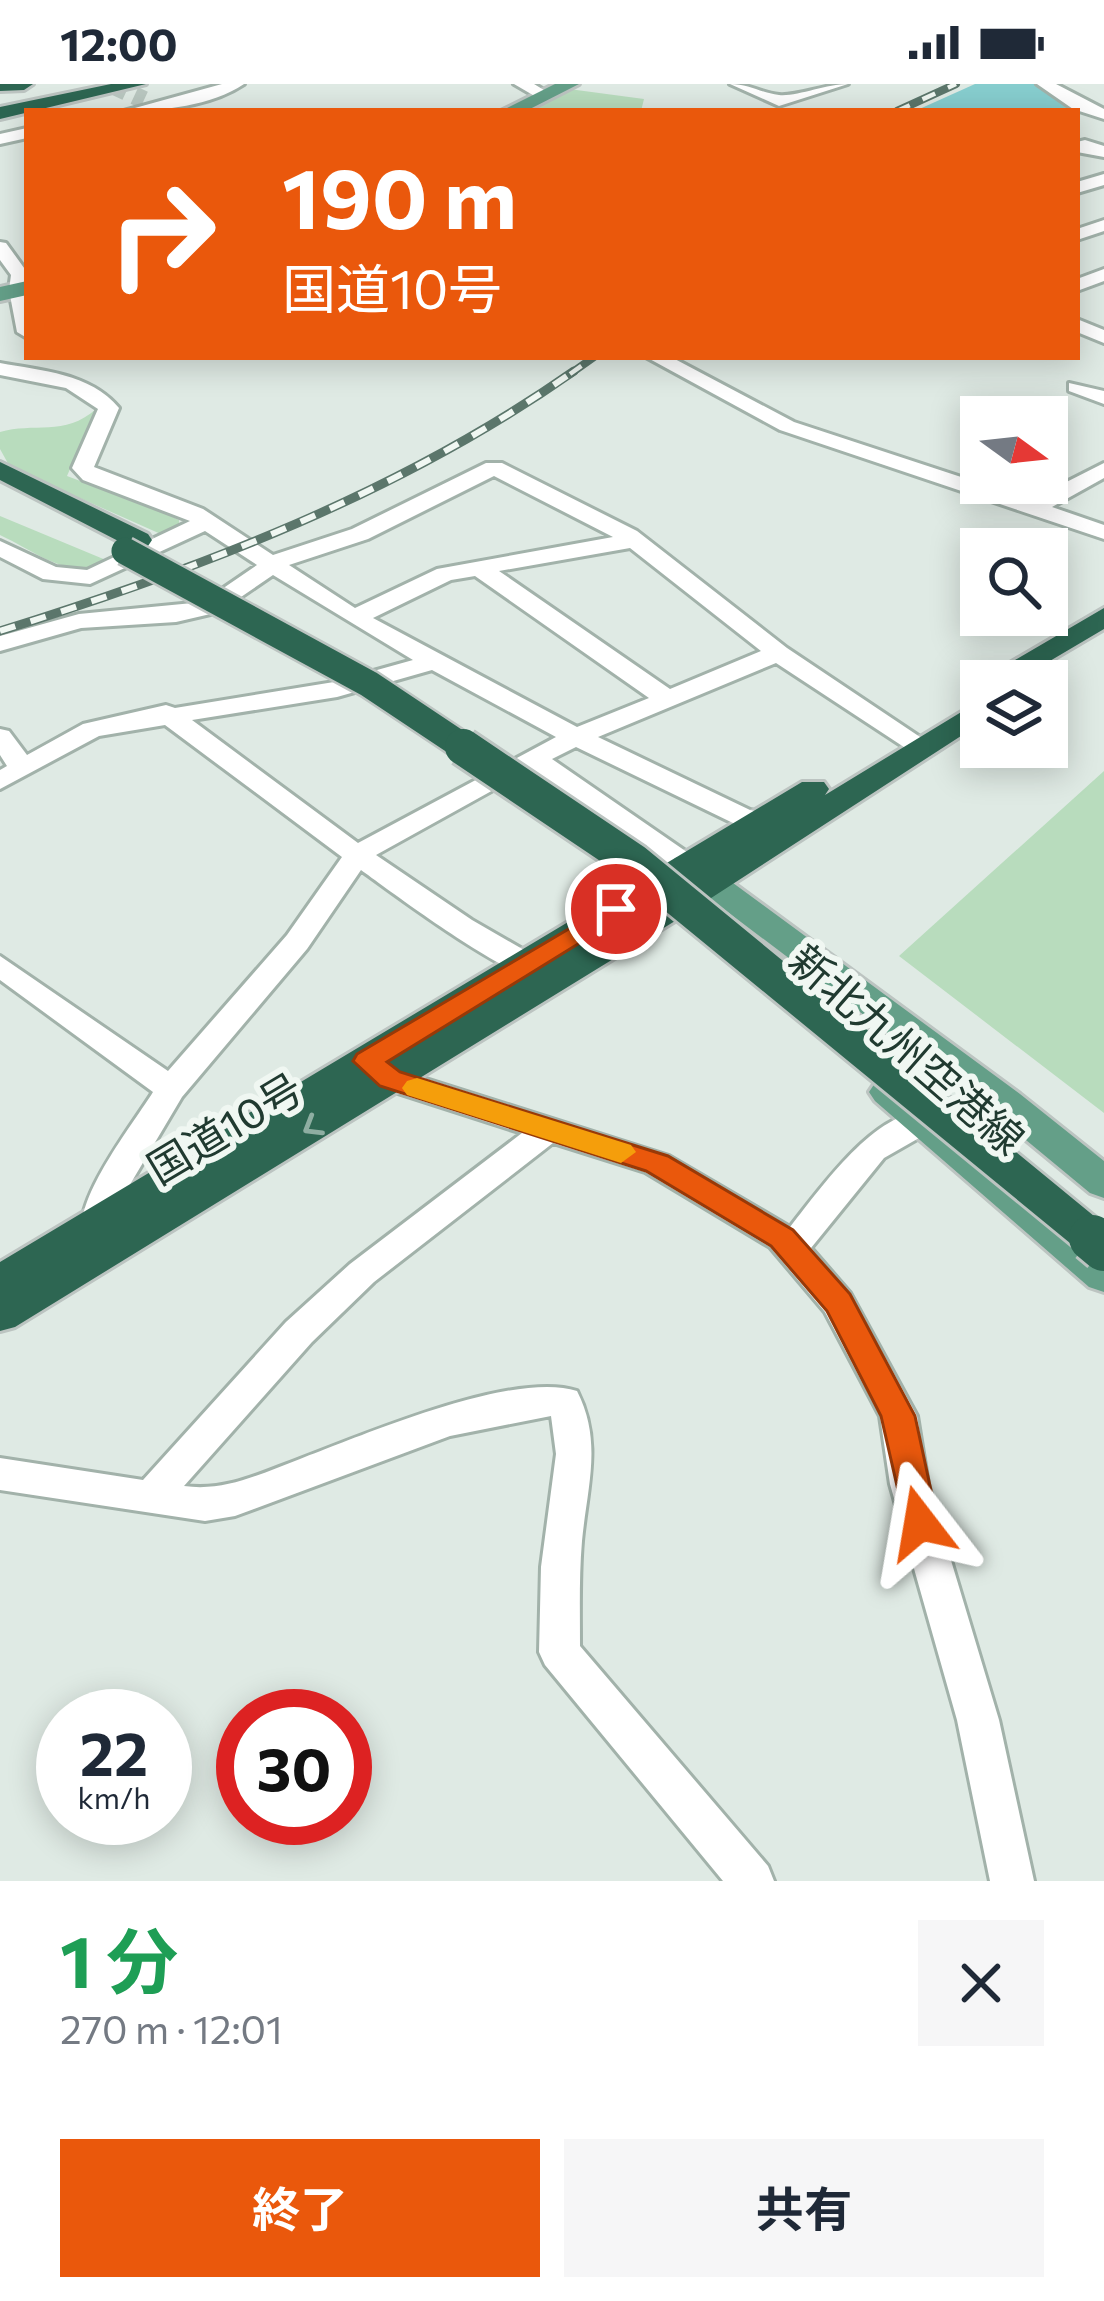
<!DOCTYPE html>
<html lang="ja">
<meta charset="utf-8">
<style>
:root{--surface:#fff;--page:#f6f6f7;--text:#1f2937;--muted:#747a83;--accent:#ea580c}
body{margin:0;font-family:Commissioner,"Noto Sans JP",sans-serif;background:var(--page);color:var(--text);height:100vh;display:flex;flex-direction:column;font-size:45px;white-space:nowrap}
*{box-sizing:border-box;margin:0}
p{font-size:39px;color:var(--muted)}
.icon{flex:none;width:66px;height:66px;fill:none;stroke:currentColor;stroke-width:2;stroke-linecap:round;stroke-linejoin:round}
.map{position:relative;height:1797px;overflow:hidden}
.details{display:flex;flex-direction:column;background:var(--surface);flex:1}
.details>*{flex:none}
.top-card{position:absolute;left:24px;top:24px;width:1056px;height:252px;border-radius:0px;box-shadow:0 6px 30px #0003;background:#ea580c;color:#fff;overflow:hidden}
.needle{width:78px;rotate:105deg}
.controls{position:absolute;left:960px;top:312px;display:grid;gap:24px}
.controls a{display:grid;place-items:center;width:108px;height:108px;border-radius:0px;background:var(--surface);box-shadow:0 6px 30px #0003;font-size:60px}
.speed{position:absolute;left:36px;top:1605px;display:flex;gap:24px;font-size:60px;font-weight:700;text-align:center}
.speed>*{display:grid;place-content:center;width:156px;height:156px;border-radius:50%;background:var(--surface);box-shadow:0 6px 30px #0003;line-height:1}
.speed small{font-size:30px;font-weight:400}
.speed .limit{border:18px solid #d22;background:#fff;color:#111}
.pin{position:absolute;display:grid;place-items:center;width:102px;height:102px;color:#fff;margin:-51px;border:6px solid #fff;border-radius:50%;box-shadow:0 3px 12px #0007}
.me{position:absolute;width:132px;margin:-66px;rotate:346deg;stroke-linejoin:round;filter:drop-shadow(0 0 9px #0008)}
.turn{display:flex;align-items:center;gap:42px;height:252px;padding:0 60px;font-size:54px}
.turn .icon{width:156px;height:156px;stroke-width:2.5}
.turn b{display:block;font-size:84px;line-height:102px}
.round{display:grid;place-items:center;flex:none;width:126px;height:126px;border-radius:0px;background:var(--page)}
.summary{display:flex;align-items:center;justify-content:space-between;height:204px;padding:0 60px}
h1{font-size:72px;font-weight:700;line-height:90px;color:#1e9e55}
.cta{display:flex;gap:24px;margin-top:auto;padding:24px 60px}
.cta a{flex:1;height:138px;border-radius:0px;background:var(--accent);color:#fff;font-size:48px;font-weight:700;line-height:138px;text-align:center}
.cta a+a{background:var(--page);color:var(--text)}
.status{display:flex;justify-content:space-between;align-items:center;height:84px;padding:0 60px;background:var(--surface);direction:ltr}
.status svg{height:33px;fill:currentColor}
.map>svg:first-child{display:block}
.green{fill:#b8dcbd}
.water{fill:#87cecf}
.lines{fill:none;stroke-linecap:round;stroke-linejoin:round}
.minor-tunnel{stroke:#b9c7c0;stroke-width:18;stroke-dasharray:18 9;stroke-linecap:butt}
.minor-casing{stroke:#a2b2aa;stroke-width:6}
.major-casing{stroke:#bcc4c1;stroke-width:6}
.highway-casing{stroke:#bcc4c1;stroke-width:6}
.minor{fill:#fff;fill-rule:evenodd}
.major{fill:#649f88;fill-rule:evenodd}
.highway{fill:#2d6652;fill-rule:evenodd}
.rail-far1-casing{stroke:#5b766b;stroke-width:8}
.rail-casing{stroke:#5b766b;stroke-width:9}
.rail-far1{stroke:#f0f7f2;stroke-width:4.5;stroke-dasharray:14;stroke-linecap:butt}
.rail{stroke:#f0f7f2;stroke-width:6;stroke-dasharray:16;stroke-linecap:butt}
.highway-bridge-far2-casing{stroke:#bcc4c1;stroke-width:32;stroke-linecap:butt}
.highway-bridge-far1-casing{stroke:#bcc4c1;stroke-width:42;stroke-linecap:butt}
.highway-bridge-casing{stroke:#bcc4c1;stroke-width:52;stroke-linecap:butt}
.highway-bridge-far2{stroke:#2d6652;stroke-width:27}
.highway-bridge-far1{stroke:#2d6652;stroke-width:36}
.highway-bridge{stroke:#2d6652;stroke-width:46}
.oneway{stroke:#8eaea2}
.route{fill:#ea580c;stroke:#983908;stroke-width:3}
.slow{fill:#f59e0b}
.labels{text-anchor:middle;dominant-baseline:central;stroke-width:12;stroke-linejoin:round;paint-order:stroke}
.street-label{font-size:42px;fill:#203a30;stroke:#f0f7f2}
</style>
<div class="status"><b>12:00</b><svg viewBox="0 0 49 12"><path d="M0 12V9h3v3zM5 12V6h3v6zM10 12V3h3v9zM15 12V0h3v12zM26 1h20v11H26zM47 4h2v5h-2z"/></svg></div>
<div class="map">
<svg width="1104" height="1797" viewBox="0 0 1104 1797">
<rect width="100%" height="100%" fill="#dfeae4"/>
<path class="green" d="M569 5 644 15 641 27H523Z
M96 325 67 392 165 429 179 436V443L163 451 10 383 0 365V348C33 338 65 353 96 325Z
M0 432 113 479C65 495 42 471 0 451Z
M1104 687V1029L899 872Z"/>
<path class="water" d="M975 0H1034L1070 23 1066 27H915Z"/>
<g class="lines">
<path class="minor-tunnel" d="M110 0 144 16"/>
<g class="minor-casing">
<path id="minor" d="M222 0H244C211 22 163 27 124 27Z
M514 0H534L552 11 538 14Z
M730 0C749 0 761 9 779 11 796 13 826 0 848 0L779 22Z
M1037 0H1056L1104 25V35L1073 25Z
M27 44V54L0 60V50Z
M1085 56 1104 62V73L1077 68V58Z
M1104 90V101L1077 109V98Z
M1104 136V147L1077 156V145Z
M0 158 6 159 27 188V254L17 248 9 206 11 191 0 176Z
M1104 185V197L1077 207V195Z
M1077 235 1104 246V259L1077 248Z
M646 273H671L794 338 1031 416 1104 379V394L1052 423 1104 441V455L780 346Z
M0 279C42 287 90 289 119 324L94 383 203 425 273 471 352 445 486 379H502L637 447 787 564 932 661 928 667H910L776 579 598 653 750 726 770 730 774 736 770 742 733 739 576 663 552 675 697 775 701 781 697 787H677L531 685 376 771 472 836 557 885 561 892 557 899C524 908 393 809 361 786L307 865 182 1013 116 1124 109 1163 97 1167 85 1163C64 1126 132 1042 153 1008L0 896V872L168 987 287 851 342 773 165 641 99 652 0 705V686L7 682 0 671V645L9 647 27 671 83 640 166 621 175 624 334 598 413 576 273 491 219 528 176 538 81 544 0 567V552L79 530 203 518 257 481 205 447 90 500 43 495 0 473V457L56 483 87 486 190 437 83 396 72 384 98 325 66 304 0 291ZM494 392 613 453 437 485 355 524 289 481 368 455ZM630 464 761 567 670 605 499 487ZM475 492 649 614 577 643 373 534 451 496ZM432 586 556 653 358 759 192 636 337 613Z
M1069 299 1104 307V320L1069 307Z
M376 974 401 987 669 1072 790 1143C818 1108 882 1015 933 1030L938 1038 933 1046 884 1074 811 1164 850 1209 917 1332 928 1400 999 1636 1034 1797H990L957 1636 890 1400 880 1332 825 1228 770 1163 645 1088 553 1059 374 1198 312 1258 184 1402C226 1408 262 1389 300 1375 364 1351 514 1286 577 1307 603 1358 587 1403 582 1457 579 1492 580 1527 580 1562L768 1782 774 1797H723L545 1581 539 1568 541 1483 556 1370 551 1332 450 1352 235 1432 205 1437 0 1406V1374L143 1396 286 1238 350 1180 522 1049 379 1003 360 985 365 977Z"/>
</g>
<g class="major-casing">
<path id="major" d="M555 0H579L526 27H501Z
M27 197V211L0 217V203Z
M687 771 699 774 1020 1010 1104 1077V1114L1090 1109 992 1028 675 788 670 781 675 774Z
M888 995 901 999 1104 1168V1208L1089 1203 875 1017 869 1008 875 999Z"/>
</g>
<g class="highway-casing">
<path id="highway" d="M0 0H33L24 6 0 7Z
M111 0H146L0 35V23Z
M0 378 148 450 152 456 148 462H128L0 396Z
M1104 524V545L1016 597H979Z
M981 616V639L688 829 15 1243 0 1247V1178L802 698H824L829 705 825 711Z"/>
</g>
<use href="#minor" class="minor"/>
<use href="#major" class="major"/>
<use href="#highway" class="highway"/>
<g class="rail-far1-casing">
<path id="rail-far1" d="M897 27 956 0
M570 290 594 273"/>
</g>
<g class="rail-casing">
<path id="rail" d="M0 547C202 484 400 409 574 287"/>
</g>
<use href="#rail-far1" class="rail-far1"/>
<use href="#rail" class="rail"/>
<g class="highway-bridge-far2-casing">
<path id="highway-bridge-far2" d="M125 467 369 600 468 666"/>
</g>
<g class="highway-bridge-far1-casing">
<path id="highway-bridge-far1" d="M463 663 634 778 1096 1157"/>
</g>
<g class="highway-bridge-casing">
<path id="highway-bridge" d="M1092 1154 1104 1164"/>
</g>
<use href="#highway-bridge-far2" class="highway-bridge-far2"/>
<use href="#highway-bridge-far1" class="highway-bridge-far1"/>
<use href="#highway-bridge" class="highway-bridge"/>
</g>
<defs><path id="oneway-chevron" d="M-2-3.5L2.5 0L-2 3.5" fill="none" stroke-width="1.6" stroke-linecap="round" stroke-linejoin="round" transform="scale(3)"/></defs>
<use class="oneway" href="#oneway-chevron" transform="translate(312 1043) rotate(149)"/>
<path class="route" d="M616 817 625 819 629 825 625 831 387 978 400 988 668 1072 793 1146 850 1210 915 1332 938 1439 933 1450 920 1454 908 1450 881 1332 827 1227 771 1162 646 1087 380 1002 353 977 357 970Z"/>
<path class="slow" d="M417 994 631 1061 636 1068 621 1079 407 1011 402 1004 407 997Z"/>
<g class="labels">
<g class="street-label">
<text transform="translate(908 964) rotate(41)">新北九州空港線</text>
<text transform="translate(224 1043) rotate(-31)">国道10号</text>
</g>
</g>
</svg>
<div class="controls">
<a><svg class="needle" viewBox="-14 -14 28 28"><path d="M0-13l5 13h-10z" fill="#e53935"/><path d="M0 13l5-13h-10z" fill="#747a83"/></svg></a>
<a><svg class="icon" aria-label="search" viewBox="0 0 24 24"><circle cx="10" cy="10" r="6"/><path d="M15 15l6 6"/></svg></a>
<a><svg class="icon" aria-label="layers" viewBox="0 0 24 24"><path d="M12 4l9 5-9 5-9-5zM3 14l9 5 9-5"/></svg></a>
</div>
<div class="speed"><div>22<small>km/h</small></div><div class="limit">30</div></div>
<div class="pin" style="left:616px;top:825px;background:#d93025"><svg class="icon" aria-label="arrive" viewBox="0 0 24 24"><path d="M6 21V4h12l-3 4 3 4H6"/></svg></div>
<svg class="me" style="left:920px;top:1439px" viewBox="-20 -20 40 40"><path d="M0-17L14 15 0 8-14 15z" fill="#ea580c" stroke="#fff" stroke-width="4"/></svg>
<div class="top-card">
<div class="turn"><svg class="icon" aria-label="right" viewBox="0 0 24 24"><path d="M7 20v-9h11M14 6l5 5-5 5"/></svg><div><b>190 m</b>国道10号</div></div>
</div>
</div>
<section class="details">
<div class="summary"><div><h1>1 分</h1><p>270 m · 12:01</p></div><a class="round"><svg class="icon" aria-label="close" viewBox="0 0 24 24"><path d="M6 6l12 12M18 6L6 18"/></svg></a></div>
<div class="cta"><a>終了</a><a>共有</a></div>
</section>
